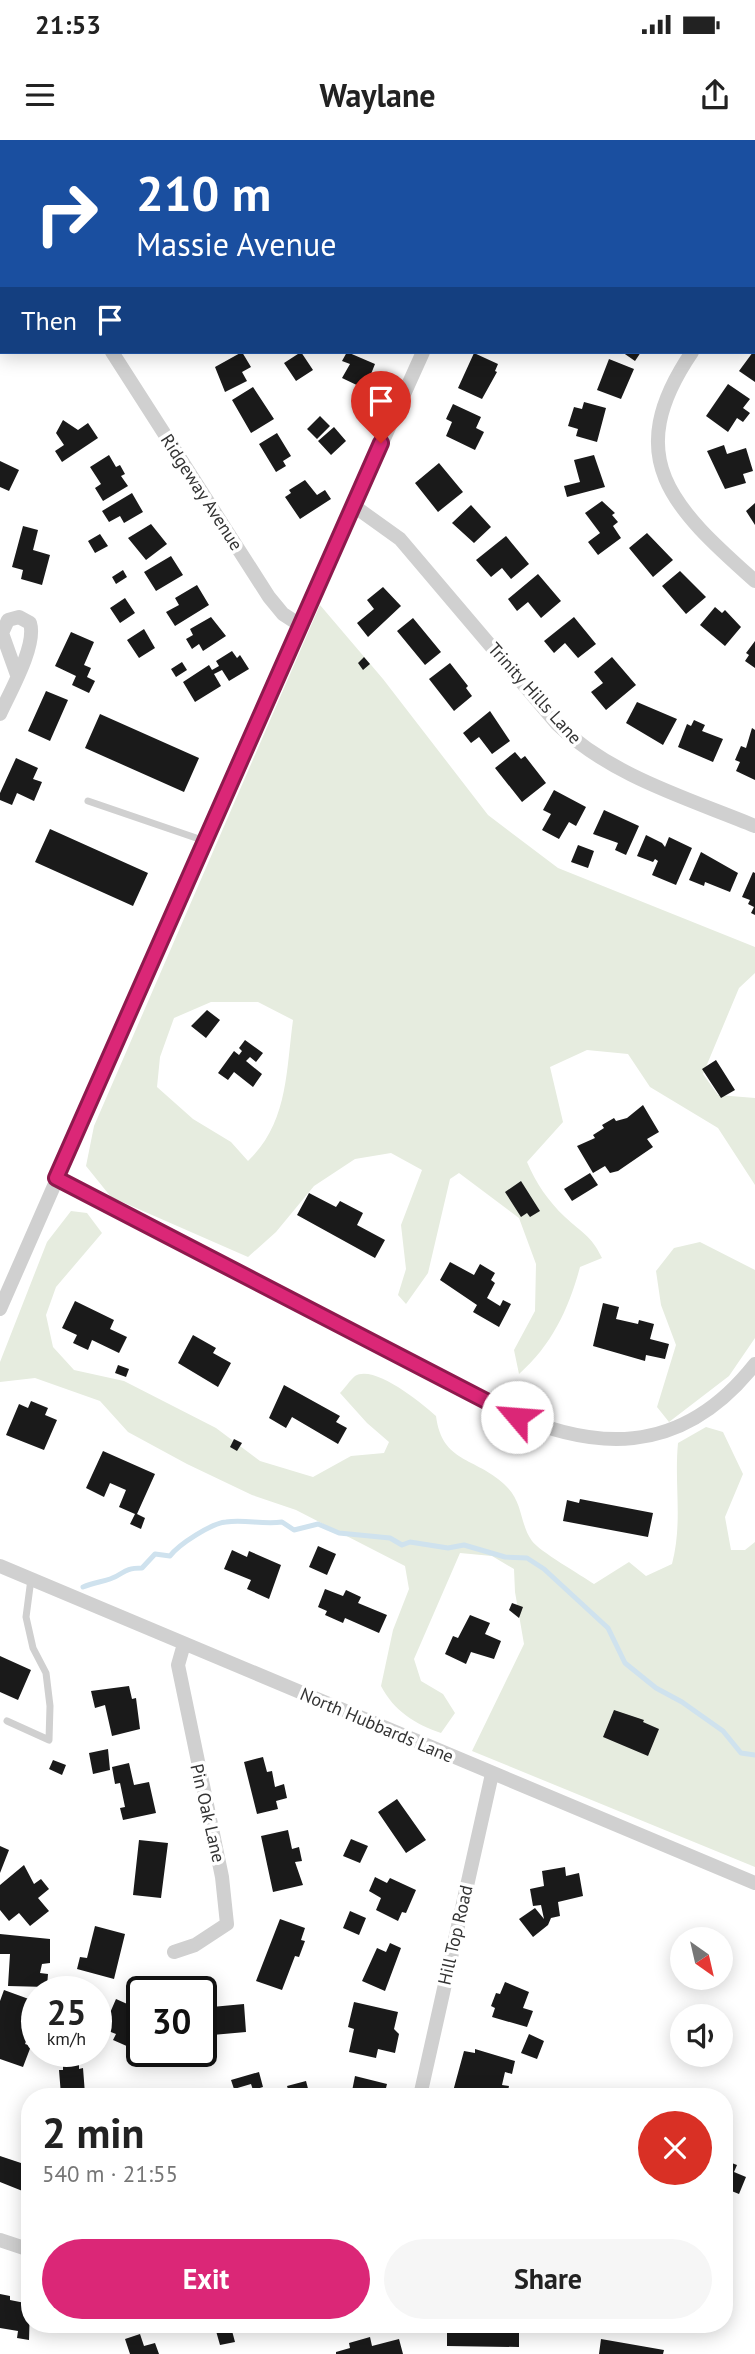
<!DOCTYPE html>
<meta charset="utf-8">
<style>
:root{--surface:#fff;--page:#f6f6f6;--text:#222;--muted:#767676;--accent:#db2777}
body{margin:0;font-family:"PT Sans",sans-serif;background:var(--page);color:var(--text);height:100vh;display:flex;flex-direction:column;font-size:26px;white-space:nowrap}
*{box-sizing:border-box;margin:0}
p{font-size:23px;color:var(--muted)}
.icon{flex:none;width:38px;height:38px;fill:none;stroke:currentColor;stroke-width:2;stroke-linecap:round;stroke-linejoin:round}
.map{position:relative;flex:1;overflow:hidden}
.drawer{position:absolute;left:21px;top:1948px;width:712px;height:245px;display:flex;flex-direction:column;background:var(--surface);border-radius:28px;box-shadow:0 4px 18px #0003}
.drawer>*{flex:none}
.hud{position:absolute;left:0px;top:0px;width:756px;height:214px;box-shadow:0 4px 18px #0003;background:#1a4fa0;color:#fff;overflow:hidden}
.needle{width:46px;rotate:146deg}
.fabs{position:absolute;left:670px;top:1787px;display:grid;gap:14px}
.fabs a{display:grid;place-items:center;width:63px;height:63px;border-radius:50%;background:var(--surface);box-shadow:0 4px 18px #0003;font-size:35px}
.speed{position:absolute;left:21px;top:1836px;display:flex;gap:14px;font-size:35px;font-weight:700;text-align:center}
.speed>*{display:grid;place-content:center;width:91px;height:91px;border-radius:50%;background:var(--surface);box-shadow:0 4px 18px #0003;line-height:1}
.speed small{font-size:18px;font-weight:400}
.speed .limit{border:4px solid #111;border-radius:10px;background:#fff;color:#111}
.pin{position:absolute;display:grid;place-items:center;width:60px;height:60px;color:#fff;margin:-72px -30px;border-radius:50% 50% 50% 0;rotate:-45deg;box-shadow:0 0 7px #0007}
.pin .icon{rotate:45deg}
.me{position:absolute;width:77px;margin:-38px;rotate:297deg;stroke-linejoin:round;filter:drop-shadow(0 0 5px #0008)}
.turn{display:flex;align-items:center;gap:24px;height:147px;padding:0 21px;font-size:32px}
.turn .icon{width:91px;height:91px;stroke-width:2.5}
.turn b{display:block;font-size:49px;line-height:60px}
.then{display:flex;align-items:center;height:66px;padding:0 21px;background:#0003;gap:14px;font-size:26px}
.round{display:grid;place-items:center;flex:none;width:74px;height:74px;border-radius:37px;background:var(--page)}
.overview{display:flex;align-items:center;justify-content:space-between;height:119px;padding:0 21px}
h1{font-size:42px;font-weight:700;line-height:52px}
.cta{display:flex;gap:14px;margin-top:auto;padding:14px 21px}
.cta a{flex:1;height:80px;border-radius:42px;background:var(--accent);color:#fff;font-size:28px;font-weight:700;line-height:80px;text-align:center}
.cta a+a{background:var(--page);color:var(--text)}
.status{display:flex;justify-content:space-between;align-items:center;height:49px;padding:0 35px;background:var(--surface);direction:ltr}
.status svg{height:19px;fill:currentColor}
header{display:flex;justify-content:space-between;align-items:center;height:91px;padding:0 21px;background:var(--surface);font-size:32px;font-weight:700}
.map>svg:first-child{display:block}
.green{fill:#e6ecdf;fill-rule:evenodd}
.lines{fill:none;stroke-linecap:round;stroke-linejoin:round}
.stream{stroke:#cfe2ee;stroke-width:5}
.building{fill:#1a1a1a}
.service{stroke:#d0d0d0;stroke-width:7}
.minor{stroke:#d0d0d0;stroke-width:14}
.route-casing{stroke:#8e194d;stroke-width:18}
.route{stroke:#db2777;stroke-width:12}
.labels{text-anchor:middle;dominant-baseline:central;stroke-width:7;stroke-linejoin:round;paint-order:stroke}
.street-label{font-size:18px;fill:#333;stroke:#fff}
</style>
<div class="status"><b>21:53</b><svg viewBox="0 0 49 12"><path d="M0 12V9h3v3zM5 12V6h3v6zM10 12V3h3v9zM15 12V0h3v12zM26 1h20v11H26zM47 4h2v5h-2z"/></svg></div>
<header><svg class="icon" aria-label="menu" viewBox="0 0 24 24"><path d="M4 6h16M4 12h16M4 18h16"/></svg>Waylane<svg class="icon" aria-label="share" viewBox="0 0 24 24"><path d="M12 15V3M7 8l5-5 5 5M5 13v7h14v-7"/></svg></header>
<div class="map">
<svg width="755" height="2214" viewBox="0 0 755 2214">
<rect width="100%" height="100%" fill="#fff"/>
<path class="green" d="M320 465 383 539 488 675 558 728 755 807V833L739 848 703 934 718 955 755 958V1045L718 988 650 947 628 914 587 910 550 927 563 982 527 1022C536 1043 548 1061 565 1077 582 1093 591 1095 602 1118L580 1127C569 1168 552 1205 519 1234L514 1210 535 1171 536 1124 519 1078 459 1033 450 1039 428 1133 406 1164 398 1155 406 1129 401 1085 422 1030 391 1013 355 1019 314 1046 276 1092 248 1117 111 1057 86 1026 94 986ZM211 862H258L293 880C286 932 288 983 248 1021L231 1002 193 979 157 947 160 917 174 878Z
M71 1071 87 1073 102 1093 56 1147 46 1175 53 1207 74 1230 124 1241 216 1288 260 1321 313 1337 351 1316 384 1313 389 1302 367 1283 340 1253C345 1248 350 1240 355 1236 374 1224 422 1263 436 1276 442 1323 475 1317 504 1344 524 1362 519 1383 532 1401 539 1411 581 1435 594 1444L629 1422 646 1436 672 1424C683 1382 674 1345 678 1303L706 1287 723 1292 743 1334 725 1377 731 1410H745L755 1402V1727L472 1611 524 1504 515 1452 514 1429 492 1416 460 1413 414 1519 421 1541 443 1554 455 1573 441 1593C415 1584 394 1571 381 1546L393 1490 409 1449 405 1426 296 1370 252 1355 187 1324 128 1292 100 1261 35 1238 0 1242V1222L47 1102Z
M700 1102 755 1130V1198L729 1236 669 1282 657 1267 676 1205 661 1165 656 1131 674 1108Z"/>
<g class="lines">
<path class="stream" d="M83 1447C93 1443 101 1442 110 1439 125 1434 122 1428 142 1428L155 1414 170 1416C179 1404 212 1383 226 1382 245 1379 263 1385 282 1382L294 1390 318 1384 339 1393 390 1398 402 1405 410 1402 448 1408 464 1405 505 1417 527 1418 544 1429 608 1488 625 1523 656 1548 682 1562 723 1591 741 1613 755 1615"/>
</g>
<path class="building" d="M242 212 251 227 242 232 247 241 225 252 215 227Z
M301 212 313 230 296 241 284 223Z
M347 212 375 224 365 249 342 238 350 224 342 221Z
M622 212H641L635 221Z
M753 212H755V242L739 231Z
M474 213 498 224 495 231 497 232 482 259 458 248Z
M609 219 634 229 621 259 597 250Z
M728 244 750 259 743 268 750 273 743 282 737 278 728 292 706 276Z
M253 247 274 279 251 293 232 260Z
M584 262 606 268 597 302 576 296 578 289 568 286 574 267 582 269Z
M453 264 481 277 476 288 484 292 475 310 446 296 452 282 446 279Z
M320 276 330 286 317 299 307 289Z
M63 280 78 290 88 283 98 298 62 322 55 311 64 305 56 293Z
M334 287 346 301 331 315 318 301Z
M277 293 291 316 283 321 286 326 276 332 259 304Z
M724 305 727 314 746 308 753 331 743 334 746 343 725 349 707 311Z
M109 315 116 327 120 325 125 334 121 336 128 346 103 361 95 348 101 344 90 327Z
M594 315 605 347 567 357 564 346 580 342 574 320Z
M0 321 19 330 9 351 0 347Z
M439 323 463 352 438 372 415 343Z
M305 340 317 355 325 350 331 359 300 379 285 357 291 353 289 350Z
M132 353 143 372 124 383 120 376 109 382 102 371Z
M602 361 615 373 612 375 618 382 613 386 621 398 598 415 588 402 600 393 585 373Z
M755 363V385L746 371Z
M471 365 491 387 474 403 452 383Z
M151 384 167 404 146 420 128 398Z
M23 386 38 390 33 410 50 415 42 445 21 439 23 430 12 427Z
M647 393 673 420 653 437 629 408Z
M100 394 108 406 95 413 88 401Z
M506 396 529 424 511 439 502 428 491 437 476 420Z
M171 416 183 435 156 451 144 432Z
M123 430 127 437 116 444 112 437Z
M680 431 706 457 686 474 662 446Z
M538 434 561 461 541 478 528 462 517 471 508 459Z
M197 445 209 465 175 486 166 472 179 465 175 458Z
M383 447 401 466 368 497 357 483 374 469 367 460Z
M125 458 135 473 120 483 110 468Z
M715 467 722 473 725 470 741 487 725 506 700 485Z
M211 477 226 496 203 511 199 504 192 509 186 499 193 495 190 489Z
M574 477 596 504 578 518 565 503 554 513 544 501Z
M413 478 441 512 425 525 397 491Z
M144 489 155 508 139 518 127 500Z
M71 492 94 502 84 525 91 528 87 537 95 541 89 553 72 545 76 536 55 526Z
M755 501V528L745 521 749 515 746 513Z
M232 511 237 518 240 515 249 529 229 541 222 530 214 534 221 546 195 562 183 542 209 525 212 530 219 526 216 521Z
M364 517 370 524 363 530 358 523Z
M612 517 636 545 606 570 591 552 603 543 594 532Z
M182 522 187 530 176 537 171 529Z
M450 523 468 546 466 548 472 556 454 571 429 539Z
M46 551 68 560 50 601 28 591Z
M637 562 677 579 663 605 626 583Z
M490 571 510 601 492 614 479 597 471 603 463 593Z
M100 574 199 618 184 652 85 608Z
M694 580 705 585 702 591 723 599 713 622 678 607 687 584 691 586Z
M752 588 755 590V640L736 631 740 622 735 620 741 606 746 608Z
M515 612 521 619 525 616 546 643 522 662 495 628Z
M16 618 38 628 33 639 42 642 34 661 17 653 12 665 0 660V653Z
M554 650 586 667 576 686 569 682 559 699 542 690 551 674 543 670Z
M604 670 639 686 626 715 615 710 618 703 593 694Z
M50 689 148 733 133 766 35 722Z
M646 695 662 703 665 707 669 697 692 708 676 745 652 735 658 721 655 719 653 722 637 716Z
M578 705 594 711 588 728 571 722Z
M701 712 738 733 730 752 705 742 704 746 689 740Z
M753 732 755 733V775L751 773 754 767 748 764 750 760 742 757Z
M207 870 220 880 206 898 191 886Z
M245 900 263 913 256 922 250 917 246 921 262 934 253 947 234 932 228 940 218 933 234 911 239 915 242 911 239 908Z
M716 920 735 950 721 958 702 929Z
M643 965 659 992 647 999 653 1007 618 1031 610 1033 605 1026 593 1033 577 1006 595 998 593 995 604 988 602 985 614 978 616 981 627 978Z
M590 1033 598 1045 572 1061 564 1049Z
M521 1041 540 1071 530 1077 527 1073 521 1077 505 1052Z
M309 1053 336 1067 340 1061 363 1073 357 1085 385 1100 375 1118 297 1075Z
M450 1122 474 1135 480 1124 495 1133 491 1140 495 1143 487 1158 500 1166 503 1160 511 1164 499 1187 473 1172 477 1165 440 1140Z
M75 1161 114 1180 110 1189 127 1197 119 1213 92 1200 88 1210 73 1203 77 1195 62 1188Z
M603 1163 619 1167 616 1179 638 1184 639 1180 654 1184 650 1199 669 1204 665 1219 646 1215 645 1221 593 1206Z
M193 1195 216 1208 213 1213 231 1223 218 1247 178 1223Z
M118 1225 129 1229 126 1237 115 1233Z
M284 1245 340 1276 336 1282 347 1288 338 1304 292 1277 286 1288 269 1278Z
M31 1261 48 1268 45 1275 57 1280 44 1310 6 1295 19 1264 28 1268Z
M234 1299 242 1303 237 1311 230 1307Z
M103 1311 155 1334 137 1374 145 1378 141 1389 130 1384 135 1374 119 1367 126 1350 110 1343 104 1357 86 1348Z
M580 1359 653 1373 648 1397 563 1381 567 1360 579 1363Z
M318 1406 336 1414 327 1435 309 1427Z
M232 1410 247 1417 249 1411 281 1425 269 1459 247 1449 251 1440 224 1429Z
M325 1449 343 1456 346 1450 361 1457 358 1463 387 1475 379 1493 345 1478 343 1483 325 1475 327 1471 318 1467Z
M512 1463 523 1467 519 1478 509 1470Z
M470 1475 490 1483 485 1494 501 1501 494 1519 471 1512 466 1524 445 1514 453 1496 458 1498Z
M0 1516 31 1530 18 1560 0 1552Z
M129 1546 132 1559 136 1558 140 1589 112 1596 105 1565 95 1568 91 1551Z
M614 1570 644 1580 643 1582 659 1589 648 1616 603 1597Z
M108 1609 110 1630 93 1634 89 1613Z
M263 1617 267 1632 272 1631 275 1647 284 1644 287 1658 276 1661 278 1669 257 1674 244 1622Z
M53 1620 66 1625 62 1635 49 1629Z
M129 1623 134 1645 149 1642 156 1673 123 1680 120 1668 125 1667 120 1643 115 1644 112 1627Z
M397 1659 426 1700 406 1713 378 1672Z
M288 1690 292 1709 299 1707 302 1721 295 1722 303 1745 273 1752 261 1696Z
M351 1699 368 1706 360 1723 343 1716Z
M139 1700 168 1703 161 1758 133 1755Z
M0 1706 9 1710 0 1733Z
M24 1725 34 1744 41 1739 49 1749 38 1758 49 1771 30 1786 19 1773 9 1781 0 1770V1745Z
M565 1727 566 1736 579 1733 583 1756 558 1762 560 1776 551 1778 548 1785 533 1797 519 1779 535 1768 544 1779 541 1765 533 1766 530 1749 544 1746 542 1731Z
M375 1737 387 1743 390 1738 416 1750 406 1773 402 1772 398 1781 376 1770 381 1758 369 1751Z
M350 1771 366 1778 359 1795 343 1788Z
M280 1779 305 1788 301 1800 305 1801 299 1817 295 1816 282 1850 256 1841Z
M95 1786 125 1794 114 1839 77 1829 80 1817 87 1818Z
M0 1794 50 1799V1823L42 1824 40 1833 48 1834 47 1847 8 1846 10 1814H0Z
M390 1803 401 1808 385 1851 362 1841 377 1808 386 1812Z
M505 1842 529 1852 523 1868 533 1871 527 1887 492 1877 495 1868 491 1866 496 1853 500 1854Z
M4 1850 37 1862V1872L25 1904 31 1906 23 1927 0 1919V1861Z
M116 1859 134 1867 142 1875V1911H157L154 1918 113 1900 116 1894 103 1889Z
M354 1862 398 1872 394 1889 399 1894 395 1913 378 1909 376 1918 349 1912 354 1889 348 1887Z
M244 1864 246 1892 201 1896V1868Z
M529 1894 544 1901 537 1919 521 1913Z
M475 1909 515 1921 512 1934 505 1932 502 1945 509 1946 507 1956 452 1955 464 1911 475 1913Z
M79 1915V1929L83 1928 85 1954 61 1955 59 1930H63V1916Z
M259 1932 263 1947 253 1950 251 1944 234 1949 231 1940Z
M355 1936 387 1944 384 1956H351Z
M306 1941 310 1956H290L287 1946Z
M0 2016 30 2026V2054L0 2042Z
M724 2020 737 2025 734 2032 746 2037 739 2054 724 2048Z
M0 2154 10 2156V2160L30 2164 29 2200 17 2198 18 2191 0 2188Z
M447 2184H519V2207L447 2206Z
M231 2187 235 2202 220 2205 216 2191Z
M140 2194 144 2206 155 2203 159 2214H130L125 2199Z
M370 2197 372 2206 399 2199 403 2214H336V2212L350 2208 349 2203Z
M601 2199 664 2210 663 2214H599Z"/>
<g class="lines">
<path class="service" d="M0 193 2 192
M88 661 205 701
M7 1581 49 1600 50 1566 46 1533 33 1508 26 1477 31 1439"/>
<path class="minor" d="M515 2 516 0
M0 37 2 40
M754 120 755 119
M0 136 2 135
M112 212 269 457 283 474 300 485
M692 212C620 318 672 367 755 441
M354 366 400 399 557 584C611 636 687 658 755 686
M0 574C10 552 37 505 30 483L19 477 8 480 2 493 17 535
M56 1038 493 1265C592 1314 681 1318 755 1224
M0 1169 300 485 423 212
M0 1426 755 1743
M174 1812 195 1805 227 1784 222 1737 178 1525 184 1504
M420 1956 492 1634
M0 2100 30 2110"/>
</g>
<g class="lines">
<g class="route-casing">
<path id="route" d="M381 303 56 1038 517 1277"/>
</g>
<use href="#route" class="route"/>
</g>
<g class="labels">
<g class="street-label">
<text transform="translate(202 352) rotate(57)">Ridgeway Avenue</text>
<text transform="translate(535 553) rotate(48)">Trinity Hills Lane</text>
<text transform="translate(377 1585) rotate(23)">North Hubbards Lane</text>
<text transform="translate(208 1673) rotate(77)">Pin Oak Lane</text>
<text transform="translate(455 1795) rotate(-77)">Hill Top Road</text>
</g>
</g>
</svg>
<div class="fabs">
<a><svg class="needle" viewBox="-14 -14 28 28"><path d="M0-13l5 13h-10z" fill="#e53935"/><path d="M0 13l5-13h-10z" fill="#767676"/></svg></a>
<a><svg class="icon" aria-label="sound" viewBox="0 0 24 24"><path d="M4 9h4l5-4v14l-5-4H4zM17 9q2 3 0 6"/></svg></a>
</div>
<div class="speed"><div>25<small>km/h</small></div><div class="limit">30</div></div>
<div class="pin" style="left:381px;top:303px;background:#d93025"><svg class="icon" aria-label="arrive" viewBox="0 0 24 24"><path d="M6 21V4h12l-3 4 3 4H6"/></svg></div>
<svg class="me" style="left:517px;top:1277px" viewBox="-20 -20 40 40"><circle r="19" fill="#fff"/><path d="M0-13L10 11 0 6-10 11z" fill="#db2777"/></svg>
<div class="hud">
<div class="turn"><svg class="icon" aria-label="right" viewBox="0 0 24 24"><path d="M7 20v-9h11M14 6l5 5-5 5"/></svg><div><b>210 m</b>Massie Avenue</div></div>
<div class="then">Then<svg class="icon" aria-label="arrive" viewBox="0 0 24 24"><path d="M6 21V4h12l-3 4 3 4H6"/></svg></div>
</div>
<section class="drawer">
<div class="overview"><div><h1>2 min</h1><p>540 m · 21:55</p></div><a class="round" style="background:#d93025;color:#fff"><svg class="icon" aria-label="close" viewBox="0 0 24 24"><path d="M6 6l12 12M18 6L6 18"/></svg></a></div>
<div class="cta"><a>Exit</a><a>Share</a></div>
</section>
</div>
